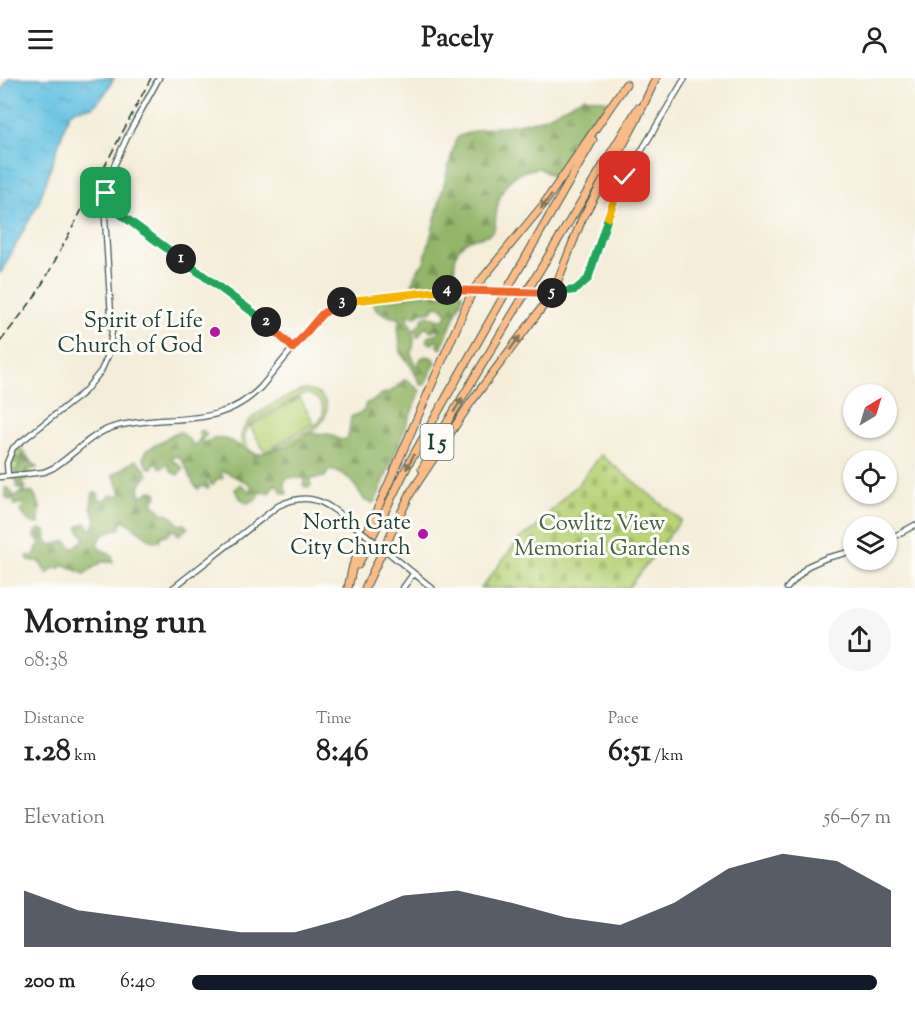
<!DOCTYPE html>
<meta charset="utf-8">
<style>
:root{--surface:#fff;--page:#f6f6f6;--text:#222;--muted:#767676;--accent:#111827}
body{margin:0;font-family:"Sorts Mill Goudy",serif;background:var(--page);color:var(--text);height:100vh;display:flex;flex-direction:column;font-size:22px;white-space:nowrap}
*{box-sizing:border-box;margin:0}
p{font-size:20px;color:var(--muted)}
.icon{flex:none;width:33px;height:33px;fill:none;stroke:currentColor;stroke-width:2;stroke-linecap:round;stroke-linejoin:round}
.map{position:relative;height:510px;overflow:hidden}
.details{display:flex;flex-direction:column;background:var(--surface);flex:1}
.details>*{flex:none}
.needle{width:39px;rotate:38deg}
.controls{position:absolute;left:843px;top:306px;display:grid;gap:12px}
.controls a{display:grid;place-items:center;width:54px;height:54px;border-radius:50%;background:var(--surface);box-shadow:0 2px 4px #0004;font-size:30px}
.pin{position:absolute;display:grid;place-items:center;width:51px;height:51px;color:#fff;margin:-26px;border-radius:12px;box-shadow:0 3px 9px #0006}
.km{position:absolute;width:30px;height:30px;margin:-15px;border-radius:50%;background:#222;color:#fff;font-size:16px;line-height:30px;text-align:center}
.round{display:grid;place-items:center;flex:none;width:63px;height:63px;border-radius:32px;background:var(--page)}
.headline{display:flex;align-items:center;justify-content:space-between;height:102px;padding:0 24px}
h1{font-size:33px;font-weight:800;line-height:45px}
.stats{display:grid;grid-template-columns:repeat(3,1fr);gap:9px;height:102px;padding:6px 24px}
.stats div{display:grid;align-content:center}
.stats b{font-size:30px;font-weight:800}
.stats small{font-size:16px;font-weight:400}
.stats p{font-size:16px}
.chart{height:168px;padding:12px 24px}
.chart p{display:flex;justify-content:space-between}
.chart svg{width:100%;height:108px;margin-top:6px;fill:var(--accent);opacity:.7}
ul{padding:0 24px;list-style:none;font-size:20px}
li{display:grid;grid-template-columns:96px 72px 1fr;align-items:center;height:45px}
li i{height:15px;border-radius:8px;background:var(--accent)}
header{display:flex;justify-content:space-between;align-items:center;height:78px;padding:0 24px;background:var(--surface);font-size:27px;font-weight:800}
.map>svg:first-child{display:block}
.green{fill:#b8d378;stroke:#6c8856;stroke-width:1.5;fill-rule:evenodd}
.forest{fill:url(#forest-firs);stroke:#58794e;stroke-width:1.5}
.cemetery{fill:url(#cemetery-stones);stroke:#6c8856;stroke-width:1.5}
.water{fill:url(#water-ripples);stroke:#427f8b;stroke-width:1.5}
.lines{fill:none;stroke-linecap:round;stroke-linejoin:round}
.tertiary-casing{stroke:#3f574d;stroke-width:7}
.motorway-casing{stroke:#3f574d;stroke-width:9}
.tertiary{stroke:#fff;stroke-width:4.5}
.motorway{stroke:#f9bc89;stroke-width:7}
.rail{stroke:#1f3d34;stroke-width:1.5;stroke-dasharray:9 4.5;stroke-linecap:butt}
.tertiary-bridge-casing{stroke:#3f574d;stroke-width:7;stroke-linecap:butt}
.motorway-bridge-casing{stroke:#3f574d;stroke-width:9;stroke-linecap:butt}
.tertiary-bridge{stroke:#fff;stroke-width:4.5}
.motorway-bridge{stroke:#f9bc89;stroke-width:7}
.oneway{fill:#81765a}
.split-1-casing{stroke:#fff;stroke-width:12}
.split-2-casing{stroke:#fff;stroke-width:12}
.split-3-casing{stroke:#fff;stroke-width:12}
.split-4-casing{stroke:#fff;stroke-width:12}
.split-5-casing{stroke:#fff;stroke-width:12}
.split-6-casing{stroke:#fff;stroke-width:12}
.split-7-casing{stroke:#fff;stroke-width:12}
.split-1{stroke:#22a559;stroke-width:8}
.split-2{stroke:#22a559;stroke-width:8}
.split-3{stroke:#f0652b;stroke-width:8}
.split-4{stroke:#f5b400;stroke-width:8}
.split-5{stroke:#f0652b;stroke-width:8}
.split-6{stroke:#22a559;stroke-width:8}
.split-7{stroke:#f5b400;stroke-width:8}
.poi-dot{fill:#b5179e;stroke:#fdfcf7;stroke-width:2}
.labels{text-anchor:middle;stroke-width:6;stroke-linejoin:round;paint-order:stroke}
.shield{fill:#fdfcf7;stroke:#62766e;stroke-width:1.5}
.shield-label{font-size:21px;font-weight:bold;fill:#1f3d34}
.poi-label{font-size:22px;fill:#1f3d34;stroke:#fdfcf7;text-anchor:end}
.park-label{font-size:22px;fill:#456245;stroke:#fdfcf7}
</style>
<header><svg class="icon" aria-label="menu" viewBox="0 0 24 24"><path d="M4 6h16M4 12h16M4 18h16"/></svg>Pacely<svg class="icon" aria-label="person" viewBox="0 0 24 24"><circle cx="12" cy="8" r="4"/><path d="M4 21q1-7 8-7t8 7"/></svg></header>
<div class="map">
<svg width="915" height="510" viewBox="0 0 915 510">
<defs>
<pattern id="forest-firs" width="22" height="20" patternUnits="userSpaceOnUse" patternTransform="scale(1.5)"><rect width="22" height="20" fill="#92b568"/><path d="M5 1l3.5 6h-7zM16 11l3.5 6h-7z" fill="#779456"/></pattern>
<pattern id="cemetery-stones" width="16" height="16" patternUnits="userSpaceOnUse" patternTransform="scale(1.5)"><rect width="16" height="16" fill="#b8d378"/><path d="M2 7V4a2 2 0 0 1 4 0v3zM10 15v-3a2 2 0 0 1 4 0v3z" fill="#9eb668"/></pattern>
<pattern id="water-ripples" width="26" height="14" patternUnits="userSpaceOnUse" patternTransform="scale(1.5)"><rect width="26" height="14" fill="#64c1e2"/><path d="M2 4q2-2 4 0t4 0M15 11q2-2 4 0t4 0" fill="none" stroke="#529eb8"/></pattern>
</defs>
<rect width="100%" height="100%" fill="#fdfcf7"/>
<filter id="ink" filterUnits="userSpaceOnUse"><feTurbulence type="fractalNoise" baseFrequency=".0167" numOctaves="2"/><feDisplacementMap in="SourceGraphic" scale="12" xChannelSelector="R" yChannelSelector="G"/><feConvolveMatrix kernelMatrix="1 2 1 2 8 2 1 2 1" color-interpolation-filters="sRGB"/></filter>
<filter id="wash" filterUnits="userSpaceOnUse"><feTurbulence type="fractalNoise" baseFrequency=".008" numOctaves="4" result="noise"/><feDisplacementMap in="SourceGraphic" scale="24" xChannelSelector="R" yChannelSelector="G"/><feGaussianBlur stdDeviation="1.35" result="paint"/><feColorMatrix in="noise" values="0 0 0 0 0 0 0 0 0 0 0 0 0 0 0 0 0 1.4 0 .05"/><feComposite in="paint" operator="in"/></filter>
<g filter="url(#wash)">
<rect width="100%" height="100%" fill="#f4edd9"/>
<path class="green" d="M305 312C313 313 321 315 325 323 337 349 287 368 269 378L262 380 244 372C228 342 278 325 299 313ZM307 316C315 318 322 322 323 331 324 335 322 340 319 344 315 349 269 375 263 376 244 378 238 354 253 344 268 334 286 326 302 317Z
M300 320 314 345 265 374 250 348Z
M19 369 37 390 16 393 12 392 11 382Z"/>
<path class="forest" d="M585 19 608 23V25L558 98 553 99 539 90C510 93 500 109 496 136 495 142 496 150 492 154 486 161 469 157 459 170 452 180 457 194 451 205L416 209 412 206 415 196 424 184 455 64 458 59C484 47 511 49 538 42 554 37 569 25 585 19Z
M452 214H461L463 218 441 271 438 268 437 261 432 266 426 263 429 258 438 255 440 250 431 253 425 248 418 259 414 252 421 245 423 239 428 237 439 242 445 241 447 236 442 229 435 228 432 233 421 235 414 239 407 236C411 249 418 262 411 275L415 286 418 288 421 280 426 278 433 280 436 284 424 307H421L411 288 401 276 398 249 400 239C391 242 377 233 372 225L388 219 393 222C409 216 430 213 447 217Z
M404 302H408L420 313 376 422 373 425 365 423C356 410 348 391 328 393L325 399 309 401 311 407 308 410 303 407 305 400H288L284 404 287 416 282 415 279 409 275 406 269 415 260 414 257 421 247 425 241 421 235 412 240 406 252 414 250 406 224 393H221L223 400 217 401 213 407 210 406 208 398 206 405 209 409 208 411 202 408 198 411C188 402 188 386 178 378L172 380V382L182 389V393L177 397 171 393 167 386 162 390 155 385 152 390H149L143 380 147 372 175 355 181 354 195 368 201 359 199 354 202 352 207 356 201 363 203 365C226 352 236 368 256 377L287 369 310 355 329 356 338 361 344 362 348 359 351 339 364 333 366 325 373 323 382 316 390 314Z
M21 376 36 388 33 391 25 393 34 398 27 403 22 402 21 405 26 409 23 412 17 409V402L12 399 20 387 11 383 16 379 21 382Z
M136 382 143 388 148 397 139 409 141 419 150 413 155 414 157 417 152 425 165 437 167 435 174 440 179 447 184 446 188 450 179 457 173 451 168 457 161 458 159 463 154 464 122 441 120 450C110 454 102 454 97 466L100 471 112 477 113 484H102L84 496 63 486 61 490H54L47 496 39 483H29L27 478H34L37 469 41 466 34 458 35 454 40 451 45 453 47 457 45 462 52 467 66 463 73 471 85 460 79 453 78 449 86 445 90 451H93L96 441 91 429 93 415H97L99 417 97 421C105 425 106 418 113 417 115 417 118 418 120 418V412L113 397Z
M7 410 12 414 13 419 23 413 33 415 40 428 39 446C31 447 24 439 20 432L24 429 23 425 15 427 12 420 10 422 6 420 5 411Z"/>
<path class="cemetery" d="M601 377 681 442 628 510H481L520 460 535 451 566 417 576 409Z"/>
<path class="water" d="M9 0H114L104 17 93 29 76 31 69 36 39 124 0 196V15Z"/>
</g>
<g filter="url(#ink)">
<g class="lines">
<defs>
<path id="tertiary" d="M104 124 276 252 293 270
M8 398 7 385 13 370 84 314 101 293 109 275 112 253 104 124 108 101 130 53 159 0
M0 399 44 394 53 390C73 378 91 355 114 349 167 334 218 354 261 309L316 242 327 232 342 224 444 212 566 215 575 212 584 206 592 193 618 112 685 0
M886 463 915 447
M395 480 432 510
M173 510 278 428C315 409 331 430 360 452
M403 510 413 496
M787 510 808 488 826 480 854 473"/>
<path id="motorway" d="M511 205 593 62
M532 205 638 30
M422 391 445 348 520 224
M410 416 471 324 553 215 582 141 635 45 656 0
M358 487 409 385 501 223
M348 510 353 487 473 212 543 127 626 6
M365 510 412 412"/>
</defs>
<use href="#tertiary" class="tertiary-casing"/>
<use href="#motorway" class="motorway-casing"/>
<use href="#tertiary" class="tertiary"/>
<use href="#motorway" class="motorway"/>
<path class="rail" d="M0 264 34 220 48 196 151 0"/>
<defs>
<path id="tertiary-bridge" d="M360 452 395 480"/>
<path id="motorway-bridge" d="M501 223 511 205
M520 224 532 205"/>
</defs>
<use href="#tertiary-bridge" class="tertiary-bridge-casing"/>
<use href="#motorway-bridge" class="motorway-bridge-casing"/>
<use href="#tertiary-bridge" class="tertiary-bridge"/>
<use href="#motorway-bridge" class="motorway-bridge"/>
</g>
<defs><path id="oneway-solid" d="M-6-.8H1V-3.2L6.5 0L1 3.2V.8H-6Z" transform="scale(1.5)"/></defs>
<g class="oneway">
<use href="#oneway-solid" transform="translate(546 124) rotate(128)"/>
<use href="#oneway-solid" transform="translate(515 265) rotate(-53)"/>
<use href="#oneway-solid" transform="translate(458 327) rotate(-59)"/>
<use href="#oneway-solid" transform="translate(410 384) rotate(118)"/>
</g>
</g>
<g class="lines" filter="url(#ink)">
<defs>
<path id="split-1" d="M106 115 104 124 181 181"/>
<path id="split-2" d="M181 181 266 244"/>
<path id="split-3" d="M266 244 293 270 322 236 342 224"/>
<path id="split-4" d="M342 224 447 212"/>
<path id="split-5" d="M447 212 552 215"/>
<path id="split-6" d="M552 215 575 212 588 201 608 139"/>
<path id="split-7" d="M608 139 618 112 625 99"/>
</defs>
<use href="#split-1" class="split-1-casing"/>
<use href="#split-2" class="split-2-casing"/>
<use href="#split-3" class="split-3-casing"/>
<use href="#split-4" class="split-4-casing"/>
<use href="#split-5" class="split-5-casing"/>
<use href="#split-6" class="split-6-casing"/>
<use href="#split-7" class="split-7-casing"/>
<use href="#split-1" class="split-1"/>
<use href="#split-2" class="split-2"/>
<use href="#split-3" class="split-3"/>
<use href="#split-4" class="split-4"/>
<use href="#split-5" class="split-5"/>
<use href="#split-6" class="split-6"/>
<use href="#split-7" class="split-7"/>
</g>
<g class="poi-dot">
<circle cx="215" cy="254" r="6"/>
<circle cx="423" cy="456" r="6"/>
</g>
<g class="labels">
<rect class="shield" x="420.5" y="346" width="33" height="36" rx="4.5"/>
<g class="shield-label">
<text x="437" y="371">I 5</text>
</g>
<g class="poi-label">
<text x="203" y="249">Spirit of Life<tspan x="203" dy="25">Church of God</tspan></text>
<text x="411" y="451">North Gate<tspan x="411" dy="25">City Church</tspan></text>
</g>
<g class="park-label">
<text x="602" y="452">Cowlitz View<tspan x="602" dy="25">Memorial Gardens</tspan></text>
</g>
</g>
</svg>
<div class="controls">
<a><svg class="needle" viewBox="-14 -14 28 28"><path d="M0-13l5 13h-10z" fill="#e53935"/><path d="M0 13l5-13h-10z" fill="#767676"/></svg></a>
<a><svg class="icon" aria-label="locate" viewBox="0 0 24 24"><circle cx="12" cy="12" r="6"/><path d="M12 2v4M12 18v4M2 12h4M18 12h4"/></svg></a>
<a><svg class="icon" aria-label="layers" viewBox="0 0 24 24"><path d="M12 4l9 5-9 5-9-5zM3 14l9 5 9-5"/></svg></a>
</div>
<div class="pin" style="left:106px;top:115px;background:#1e9e55"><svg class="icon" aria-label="arrive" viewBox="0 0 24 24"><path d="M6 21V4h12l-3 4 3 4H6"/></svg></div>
<div class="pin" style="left:625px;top:99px;background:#d93025"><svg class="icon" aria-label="check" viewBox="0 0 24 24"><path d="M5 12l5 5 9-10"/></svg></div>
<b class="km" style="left:181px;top:181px">1</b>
<b class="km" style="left:266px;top:244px">2</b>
<b class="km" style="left:342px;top:224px">3</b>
<b class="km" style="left:447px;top:212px">4</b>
<b class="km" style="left:552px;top:215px">5</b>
</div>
<section class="details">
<div class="headline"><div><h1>Morning run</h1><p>08:38</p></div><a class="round"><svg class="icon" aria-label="share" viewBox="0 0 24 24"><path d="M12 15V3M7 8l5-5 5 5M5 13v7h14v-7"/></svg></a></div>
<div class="stats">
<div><p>Distance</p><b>1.28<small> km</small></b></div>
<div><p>Time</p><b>8:46</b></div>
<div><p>Pace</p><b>6:51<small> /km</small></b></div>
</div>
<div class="chart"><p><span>Elevation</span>56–67 m</p>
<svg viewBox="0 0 160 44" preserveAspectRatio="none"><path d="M0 44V21L10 29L20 32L30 35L40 38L50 38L60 32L70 23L80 21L90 26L100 32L110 35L120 26L130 12L140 6L150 9L160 21V44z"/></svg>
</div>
<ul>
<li><b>200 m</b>6:40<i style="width:98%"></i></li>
</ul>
</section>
